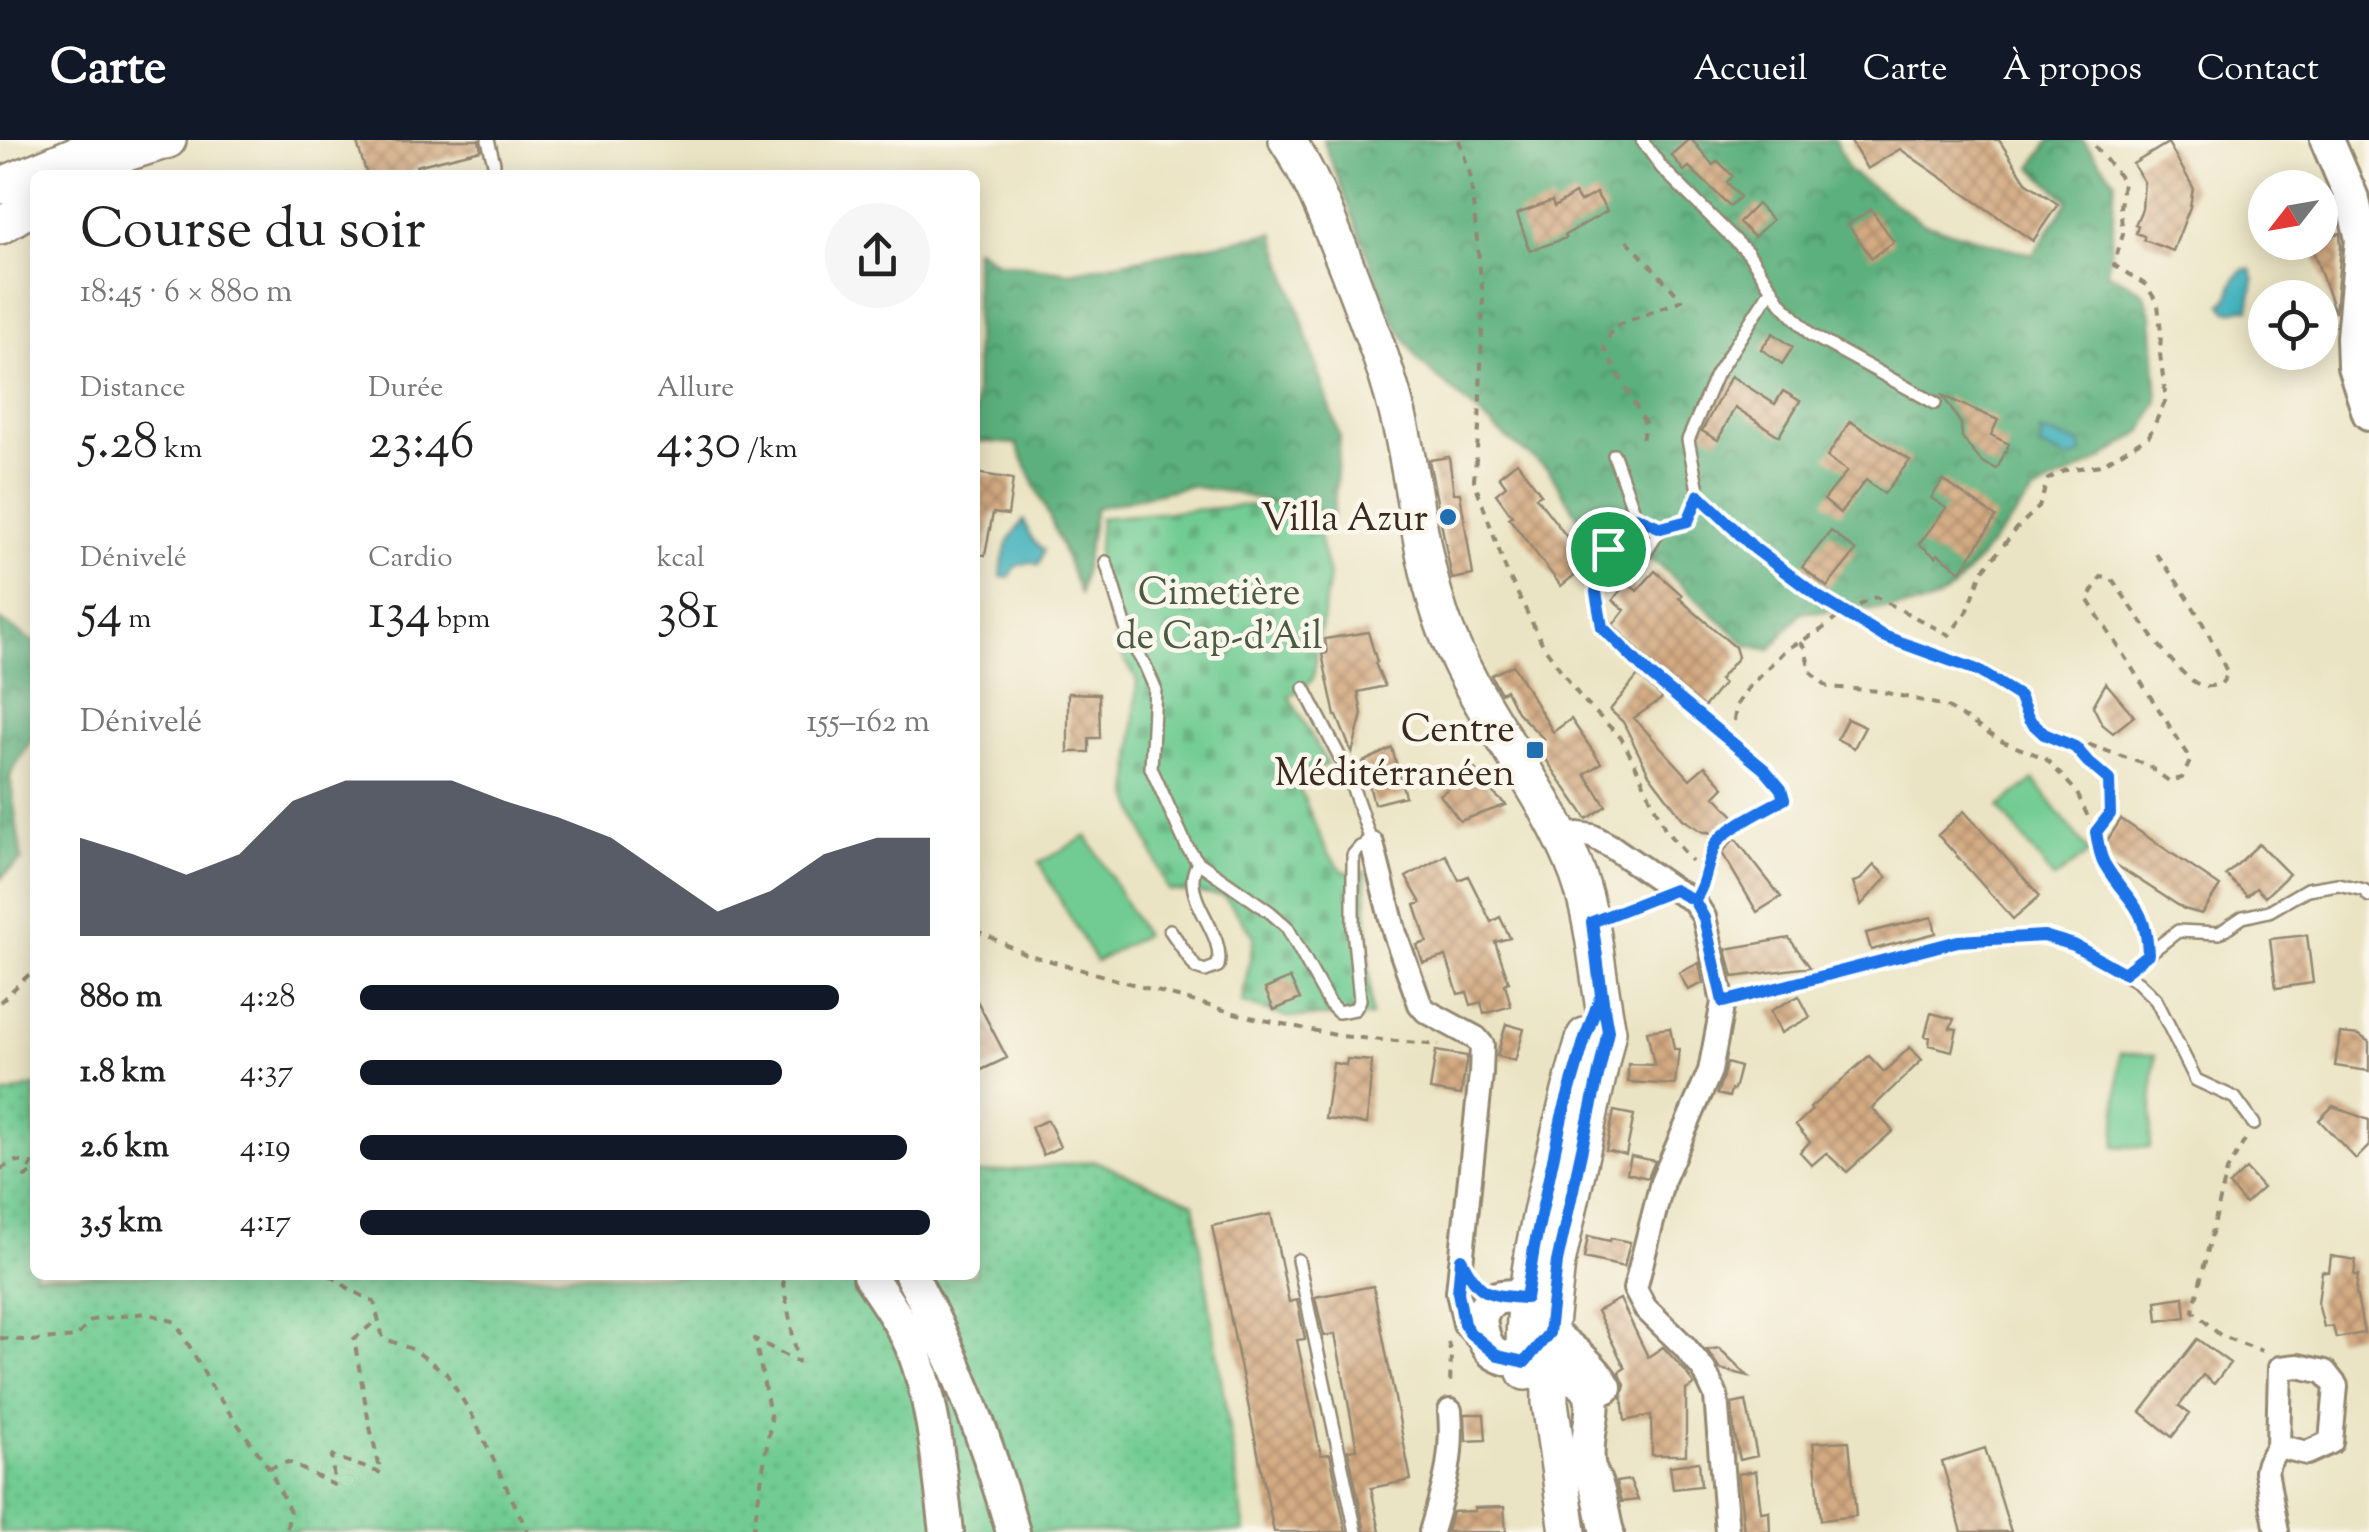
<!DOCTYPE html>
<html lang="fr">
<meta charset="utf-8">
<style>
:root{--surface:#fff;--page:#f6f6f6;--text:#222;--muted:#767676;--accent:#111827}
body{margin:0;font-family:"Sorts Mill Goudy",serif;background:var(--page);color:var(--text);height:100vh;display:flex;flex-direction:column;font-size:38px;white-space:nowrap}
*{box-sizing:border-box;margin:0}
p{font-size:32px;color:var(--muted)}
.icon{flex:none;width:55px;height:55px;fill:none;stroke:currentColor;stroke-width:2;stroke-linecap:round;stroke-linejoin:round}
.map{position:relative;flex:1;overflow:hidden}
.side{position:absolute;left:30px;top:30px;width:950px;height:1110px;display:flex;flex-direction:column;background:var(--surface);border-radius:15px;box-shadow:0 5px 25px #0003}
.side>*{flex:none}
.needle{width:65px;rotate:239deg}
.fabs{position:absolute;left:2248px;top:30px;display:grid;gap:20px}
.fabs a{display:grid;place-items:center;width:90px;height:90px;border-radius:50%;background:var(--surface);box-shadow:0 5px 25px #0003;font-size:50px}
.pin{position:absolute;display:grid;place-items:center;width:85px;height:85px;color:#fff;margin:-42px;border:5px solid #fff;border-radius:50%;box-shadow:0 2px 10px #0007}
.round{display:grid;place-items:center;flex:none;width:105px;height:105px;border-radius:52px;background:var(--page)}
.overview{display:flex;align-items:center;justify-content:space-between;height:170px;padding:0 50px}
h1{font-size:55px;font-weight:600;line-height:75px}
.stats{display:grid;grid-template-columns:repeat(3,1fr);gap:15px;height:170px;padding:10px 50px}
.stats div{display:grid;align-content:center}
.stats b{font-size:50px;font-weight:600}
.stats small{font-size:28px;font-weight:400}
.stats p{font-size:28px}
.chart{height:280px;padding:20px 50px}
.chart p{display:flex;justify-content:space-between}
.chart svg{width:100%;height:180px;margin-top:10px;fill:var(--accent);opacity:.7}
ul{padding:0 50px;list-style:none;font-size:32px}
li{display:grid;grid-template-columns:160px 120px 1fr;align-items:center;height:75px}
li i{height:25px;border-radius:12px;background:var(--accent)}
header{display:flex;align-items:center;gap:60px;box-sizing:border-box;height:140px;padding:0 50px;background:var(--accent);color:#fff}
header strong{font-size:48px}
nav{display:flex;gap:55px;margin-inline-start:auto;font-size:35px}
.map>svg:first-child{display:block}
.green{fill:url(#green-dots);stroke:#567b58;stroke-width:2.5}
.forest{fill:url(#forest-crowns);stroke:#4c6d4e;stroke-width:2.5}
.cemetery{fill:url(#cemetery-stones);stroke:#567b58;stroke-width:2.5}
.pitch{fill:#71cc93;stroke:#567b58;stroke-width:2.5}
.water{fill:#41b1bc;stroke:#3e6e6d;stroke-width:2.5}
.building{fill:url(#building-cross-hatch)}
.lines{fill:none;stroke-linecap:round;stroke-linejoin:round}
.lane-casing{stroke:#938771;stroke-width:16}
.street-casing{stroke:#938771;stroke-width:28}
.secondary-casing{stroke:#938771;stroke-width:38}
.primary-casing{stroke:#938771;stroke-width:40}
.path{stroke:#938771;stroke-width:4;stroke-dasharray:8 8;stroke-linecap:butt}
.lane{stroke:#fff;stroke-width:11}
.street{stroke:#fff;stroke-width:22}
.secondary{stroke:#fff;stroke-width:32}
.primary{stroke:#fff;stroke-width:35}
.route-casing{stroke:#fff;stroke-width:20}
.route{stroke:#1a73e8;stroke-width:12}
.poi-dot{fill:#1f6fb2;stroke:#fbf7ec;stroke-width:4}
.labels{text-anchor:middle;stroke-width:9;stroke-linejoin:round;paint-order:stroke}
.poi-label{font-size:38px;fill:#3b2a1e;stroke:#fbf7ec;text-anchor:end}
.park-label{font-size:38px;fill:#4b5b41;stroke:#fbf7ec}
</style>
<header>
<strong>Carte</strong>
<nav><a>Accueil</a><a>Carte</a><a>À propos</a><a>Contact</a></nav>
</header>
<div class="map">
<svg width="2369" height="1392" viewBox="0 0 2369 1392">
<defs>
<pattern id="green-dots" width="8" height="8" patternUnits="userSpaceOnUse" patternTransform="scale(2.5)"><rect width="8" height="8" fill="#71cc93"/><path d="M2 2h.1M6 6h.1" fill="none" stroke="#63af7e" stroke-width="1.8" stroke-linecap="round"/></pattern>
<pattern id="forest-crowns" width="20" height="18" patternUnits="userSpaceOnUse" patternTransform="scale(2.5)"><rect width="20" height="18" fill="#5cb07d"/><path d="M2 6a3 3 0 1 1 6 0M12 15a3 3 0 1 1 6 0" fill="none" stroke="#4d8f66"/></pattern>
<pattern id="cemetery-stones" width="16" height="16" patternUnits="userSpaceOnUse" patternTransform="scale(2.5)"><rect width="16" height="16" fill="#71cc93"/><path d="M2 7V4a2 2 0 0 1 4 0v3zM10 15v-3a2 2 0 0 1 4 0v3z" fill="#63af7e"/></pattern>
<pattern id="building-cross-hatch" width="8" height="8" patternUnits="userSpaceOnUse" patternTransform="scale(2.5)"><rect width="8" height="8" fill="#d4ab83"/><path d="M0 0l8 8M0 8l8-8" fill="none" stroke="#ad8b6b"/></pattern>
</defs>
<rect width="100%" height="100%" fill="#fbf7ec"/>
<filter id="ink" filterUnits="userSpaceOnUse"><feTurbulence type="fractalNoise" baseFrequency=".01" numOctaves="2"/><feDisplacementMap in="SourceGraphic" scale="20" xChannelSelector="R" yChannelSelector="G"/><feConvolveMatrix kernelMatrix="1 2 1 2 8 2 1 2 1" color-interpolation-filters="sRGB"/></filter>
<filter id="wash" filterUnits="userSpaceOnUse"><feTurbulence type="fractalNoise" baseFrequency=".0048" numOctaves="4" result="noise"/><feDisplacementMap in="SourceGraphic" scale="40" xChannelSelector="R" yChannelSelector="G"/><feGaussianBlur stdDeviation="2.25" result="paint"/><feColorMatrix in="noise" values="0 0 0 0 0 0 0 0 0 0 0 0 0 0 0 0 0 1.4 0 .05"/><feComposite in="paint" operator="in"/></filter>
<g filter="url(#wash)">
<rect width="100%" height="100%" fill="#ebe4c4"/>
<path class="green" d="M35 946V1135H975V1034L1095 1021 1194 1063 1245 1392H0V956Z"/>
<path class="forest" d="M1323 0H1835L1849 31 1923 83 2033 115 2068 61 2032 27 2050 0H2083L2115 41C2112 72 2114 101 2107 132L2144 152 2152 176 2158 261 2143 291 2102 319 2034 353 1954 448 1927 464 1899 468 1801 472 1770 510 1747 505 1659 425 1583 385 1548 329 1505 297 1418 220 1391 176Z
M1274 93 1340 298 1333 377 1229 352 1189 346 1095 368 1080 454 1052 383 1016 304 975 301V108L997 122 1070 132Z
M0 480 35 503V593L10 636 22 720 0 739Z"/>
<path class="cemetery" d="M1310 360 1329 436 1313 539 1304 548 1289 556 1327 624 1296 641 1327 712 1344 732 1365 731 1371 877H1286L1242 863 1254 796 1224 756 1168 750 1130 656 1137 540 1120 512 1097 423 1100 378Z"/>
<path class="pitch" d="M2034 640 2089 713 2054 739 1999 667Z
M1087 696 1144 795 1096 822 1039 723Z
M2120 913 2155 915 2150 1008 2115 1006Z"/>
<path class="water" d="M2245 129H2251L2254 141 2249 170 2244 168 2231 171 2226 170 2222 164C2237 153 2225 143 2245 129Z
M2040 292 2079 303 2082 309 2081 315 2069 319 2039 307 2044 299 2039 295Z
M1024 380C1028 393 1032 402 1044 410L1039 425 1030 422 1016 426 1009 438 1001 437C1002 412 1008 399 1024 380Z"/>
<g id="blocks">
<path class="building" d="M356 0H479L481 10 416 26 417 30 411 31 412 35H367Z
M1688 0H1692L1713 25 1718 21 1733 36 1727 42 1740 57 1730 66 1689 27 1684 31 1671 15Z
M1850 0H1999L2026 42 2058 64 2033 101 1900 9 1867 29Z
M2168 3 2193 47 2190 67 2173 111 2144 100V96L2136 93 2138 86 2135 85 2142 69 2144 42 2133 24Z
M1596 53 1607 71 1565 95 1566 98 1530 111 1517 74 1552 61 1554 67 1575 54 1580 62Z
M1757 64 1772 80 1754 97 1739 82Z
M1871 69 1894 102 1872 118 1848 85Z
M2340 93 2341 106 2335 173 2310 102H2320V98Z
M1773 193 1793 207 1782 224 1761 209Z
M1731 236 1775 264 1783 251 1800 261 1779 296 1735 267 1718 300 1702 291Z
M1943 256 1998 280 1991 295 2009 304 1997 329 1982 322 1970 308 1962 297 1961 284Z
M1850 281 1910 320 1884 354 1866 340 1840 373 1824 360 1847 331 1827 317Z
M1449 317 1454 353H1460L1473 435 1452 439 1429 320Z
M1517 322 1541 354 1536 357 1588 424 1561 446 1509 378 1512 376 1496 354 1506 346 1499 336Z
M975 333 1013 339 1008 375 993 373 985 415 975 414Z
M1943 340 1996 377 1961 431 1938 414 1936 417 1919 404 1946 368 1931 358Z
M1831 391 1856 411 1827 447 1802 427Z
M1655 431 1682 455 1679 458 1692 470 1735 507 1738 517 1719 540 1723 544 1704 567 1655 527 1613 485 1625 470 1613 460 1627 442 1637 451Z
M1368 492 1377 522 1375 523 1385 546 1358 552 1362 574 1352 613 1337 576H1335L1322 514 1327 513 1325 499Z
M1513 525 1553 592 1571 579 1601 623 1585 634 1606 666 1587 679 1536 605 1544 599 1517 572 1506 550 1501 553 1495 543 1491 535Z
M1638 536 1663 558 1634 578 1690 639 1705 626 1724 647 1715 656 1734 676 1711 695 1709 692H1703L1683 679 1649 634 1623 582 1610 570Z
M2106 543 2134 576 2113 593 2102 584 2093 566Z
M1068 553 1099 554 1100 598H1089V612H1068Z
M1847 579 1865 587 1854 608 1837 599Z
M1392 608 1405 656 1374 664 1363 622Z
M1474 628 1494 654 1506 665 1460 681 1440 655Z
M1964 671 2040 756 2013 779 1938 695Z
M2121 679 2220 746 2202 774 2184 769 2107 719 2101 710Z
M1735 698 1781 757 1757 772 1722 713Z
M2259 704 2289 734 2265 757 2256 748 2247 756 2226 735Z
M1446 715 1459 740 1468 736 1491 782 1500 777 1510 798 1495 802 1509 842 1505 844 1511 866 1484 874 1481 862 1471 865 1467 852 1458 854 1446 816 1423 823 1417 805 1427 802 1415 765 1421 763 1406 737Z
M1874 725 1887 737 1861 765 1853 742 1860 740Z
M1932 777 1936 793 1871 810 1866 793Z
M2307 795 2313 843 2276 848 2270 799Z
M1789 798 1810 827 1733 837 1726 809Z
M1699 823 1703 843 1688 850 1679 833Z
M1290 838 1300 859 1274 870 1265 849Z
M1799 856 1810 877 1781 893 1770 871Z
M975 857 1007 918 975 933Z
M1931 873 1954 879 1950 888 1957 889 1952 911 1929 905 1930 897 1925 896Z
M1506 884 1524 889 1515 921 1497 916Z
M1670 888 1674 909H1679L1675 945 1628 942V924L1654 925 1647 891Z
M2340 893 2359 895 2369 902V931L2335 926Z
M1910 907 1922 920 1872 968 1893 991 1847 1032 1826 1013 1812 1025 1800 1012 1810 1002 1796 985 1812 970 1810 968 1869 916 1884 932Z
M1436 911 1467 916 1461 955 1430 950Z
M1347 919 1372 921 1367 984 1325 979 1333 923 1346 925Z
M1727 923 1740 927 1734 950H1731L1729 957 1717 954Z
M2333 966 2369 980V1006L2356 1019 2319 980Z
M1614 971 1634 975 1626 1015 1606 1010Z
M1048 980 1060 1007 1043 1015 1031 987Z
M1631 1016 1655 1021 1648 1038 1627 1033Z
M2246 1029 2263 1048 2245 1064 2229 1045Z
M1271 1074 1289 1162 1297 1160 1305 1199 1297 1200 1321 1315 1330 1314 1346 1392H1274L1212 1086Z
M1588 1096 1610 1101 1611 1098 1630 1102 1624 1127 1584 1118Z
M2331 1116 2356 1120 2354 1135H2358L2356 1151 2364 1193 2336 1198 2333 1186 2324 1187 2318 1163 2322 1131 2329 1132Z
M1373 1146 1411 1340 1371 1348 1380 1392H1365L1348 1310 1357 1309 1335 1194 1324 1196 1315 1157Z
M2184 1157 2186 1177 2158 1181 2156 1161Z
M1620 1159 1648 1217 1663 1207 1686 1232 1694 1245 1686 1250V1315H1652L1651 1275 1625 1281 1622 1257 1625 1245 1619 1232 1625 1228 1597 1171Z
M2197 1199 2230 1223 2214 1244 2203 1235 2179 1266 2190 1274 2172 1297 2141 1272Z
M1719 1208 1748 1236 1720 1229 1707 1210Z
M1746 1261 1757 1316 1740 1320 1734 1291 1732 1264Z
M1465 1274H1484L1486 1300 1466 1301Z
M1849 1301 1856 1376 1821 1380 1813 1303Z
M1985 1308 2011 1392H1962L1942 1322Z
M1699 1322 1701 1346 1673 1349 1670 1326Z
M1756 1331 1761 1372 1769 1371 1770 1392H1744L1738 1334Z
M1630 1340 1638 1360 1621 1362 1616 1342Z
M1504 1367 1506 1392H1447L1452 1372 1475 1371 1474 1368Z"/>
</g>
</g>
<g filter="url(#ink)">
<use href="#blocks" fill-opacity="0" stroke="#938771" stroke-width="2.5"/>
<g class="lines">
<defs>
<path id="lane" d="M488 0 494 23
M1642 0 1662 28 1748 113 1781 163 1811 195 1935 263
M1614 315 1636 377
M1644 415 1661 388
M1106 422 1130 501 1145 525 1155 548 1151 628 1187 707 1198 722C1196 727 1193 732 1193 738 1191 768 1225 795 1218 826L1205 831 1196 828 1170 790
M1198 722 1270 772 1287 787 1329 863 1338 872 1355 869 1360 860 1353 789V715L1360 707 1372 704 1347 631 1304 548
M1693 760C1707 744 1706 720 1717 702 1726 688 1768 668 1784 659L1781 649 1765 630 1649 534 1602 487 1596 452 1608 409 1636 377 1661 388 1688 381 1699 355 1688 300 1716 235 1772 148
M2124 833 2178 791 2219 793 2243 777 2269 771 2307 749 2338 744 2364 750 2369 756
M1723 862 1959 801 2044 796 2074 805 2138 842 2156 860 2196 940 2235 958 2254 984
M1298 1120 1356 1392"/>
<path id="street" d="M1561 698 1578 694 1592 696 1612 707 1674 750 1693 760 1704 777 1723 862 1710 931 1662 1042 1635 1149 1645 1168 1684 1206 1704 1230 1716 1256 1727 1392
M1372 704 1395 794 1420 864 1426 871 1476 898 1482 905 1481 934 1458 1152 1465 1184 1482 1203
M1431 1392C1444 1347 1454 1319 1450 1271
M2277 1392 2266 1331 2268 1323 2278 1306 2280 1228 2298 1226 2325 1232 2336 1246 2331 1302 2307 1313 2278 1306"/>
<path id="secondary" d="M2327 0 2353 61 2362 99 2353 197 2354 226 2369 273
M869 1135C884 1159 902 1182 913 1209 935 1266 939 1331 947 1392
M911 1135C955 1217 988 1303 1013 1392
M1549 1193C1570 1209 1591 1224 1605 1247
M1525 1223C1493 1216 1485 1214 1480 1179 1488 1153 1503 1156 1526 1157
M1549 1229C1618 1248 1583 1274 1588 1323 1589 1331 1593 1337 1596 1345 1601 1360 1603 1377 1607 1392"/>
<path id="primary" d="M1287 0C1314 40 1330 86 1348 130 1368 182 1389 234 1401 288 1415 349 1420 414 1440 474 1471 568 1544 642 1578 735 1596 786 1597 838 1608 891L1557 1123 1549 1193 1550 1262 1568 1392
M88 25 168 0
M0 46 111 0
M0 86 35 65
M1525 1232C1520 1162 1536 1093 1552 1024 1563 981 1572 939 1585 896"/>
</defs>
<use href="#lane" class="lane-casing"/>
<use href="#street" class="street-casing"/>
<use href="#secondary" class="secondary-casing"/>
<use href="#primary" class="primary-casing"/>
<path class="path" d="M1459 0 1470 34 1483 158 1479 288 1474 340 1506 430 1544 507 1581 558 1621 598 1633 620 1666 691 1692 721
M1627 100 1682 160 1613 187 1604 208 1645 283 1641 307
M1711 367 1754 408 1820 458 1843 473 1883 496 1977 530 2019 556 2029 580 2044 594 2075 607 2088 622 2109 640 2110 674 2095 692
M1800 502 1805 508 1810 531 1828 547 1879 551 1945 566 2003 602 2045 618 2076 651 2095 692 2102 721 2138 767 2147 795
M1734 581 1736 566 1748 548 1785 510 1821 490 1843 473 1876 457 1949 495 1968 470 1982 432 2019 386 2039 367 2048 339 2066 330 2101 325 2149 296 2166 260 2160 214 2161 193 2158 164 2146 145 2114 125 2123 94 2120 68 2123 41 2090 0
M2088 622 2090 605 2147 625 2169 641 2182 638 2191 619 2087 459 2101 437 2112 439C2129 463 2174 533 2198 544 2206 548 2212 546 2221 544L2228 534C2206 486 2185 449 2151 408
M1620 771 1648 760
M975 790 1026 814 1245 876 1340 896 1439 905
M0 862 35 829
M2245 1000 2227 1031 2193 1171 2220 1195 2262 1211
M0 1029 16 1021 32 1024 25 1037 35 1031
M330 1135 351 1150 374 1162 383 1198 414 1210 446 1233 472 1275 528 1392
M0 1198 32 1201 76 1197 92 1180 146 1173 176 1182 214 1251 269 1328 290 1372 286 1392
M1448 1202 1451 1213 1450 1247
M269 1328 288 1322 334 1345 332 1316 381 1333 369 1283 354 1199 378 1179
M753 1392 771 1280 755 1199 798 1222 783 1144 786 1135"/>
<use href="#lane" class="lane"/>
<use href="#street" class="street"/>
<use href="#secondary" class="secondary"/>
<use href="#primary" class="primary"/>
</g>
</g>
<g class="lines" filter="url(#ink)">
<defs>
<path id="route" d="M1608 409 1596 452 1602 487 1649 534 1765 630 1781 649 1784 659C1768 668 1726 688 1717 702 1706 720 1707 744 1694 760L1674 750 1592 782 1601 855 1585 898 1562 977 1534 1108 1526 1158C1487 1155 1480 1156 1461 1119L1458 1152 1464 1184 1470 1193 1498 1216 1525 1222 1549 1193 1557 1122 1608 891C1601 855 1598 818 1592 782L1674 750 1694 760 1704 778 1723 862 1958 801 2044 796 2074 805 2124 833 2148 814C2146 762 2126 762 2104 723 2099 714 2098 702 2096 692L2110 674 2109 640 2088 622 2075 607 2044 594 2029 580 2019 556 1977 530 1883 496 1843 472 1820 458 1754 408 1699 355 1688 381 1661 388 1636 377 1608 409"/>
</defs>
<use href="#route" class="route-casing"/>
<use href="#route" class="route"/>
</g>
<g class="poi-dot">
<circle cx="1448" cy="377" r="10"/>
<rect x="1525" y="600" width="20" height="20" rx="5"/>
</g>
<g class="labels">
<g class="poi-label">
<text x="1428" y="390">Villa Azur</text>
<text x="1515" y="601">Centre<tspan x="1515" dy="44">Méditérranéen</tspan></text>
</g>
<g class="park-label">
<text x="1219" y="464">Cimetière<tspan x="1219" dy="44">de Cap-d'Ail</tspan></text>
</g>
</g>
</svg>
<div class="fabs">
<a><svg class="needle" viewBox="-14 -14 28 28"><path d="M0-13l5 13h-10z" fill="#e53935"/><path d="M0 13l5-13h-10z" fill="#767676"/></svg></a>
<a><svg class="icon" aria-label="locate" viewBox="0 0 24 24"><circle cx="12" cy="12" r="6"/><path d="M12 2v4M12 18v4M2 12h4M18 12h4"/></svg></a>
</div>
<div class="pin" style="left:1608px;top:409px;background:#1e9e55"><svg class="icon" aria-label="arrive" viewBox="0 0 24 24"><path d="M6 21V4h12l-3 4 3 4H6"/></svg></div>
<section class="side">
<div class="overview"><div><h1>Course du soir</h1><p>18:45 · 6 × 880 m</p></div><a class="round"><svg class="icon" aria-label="share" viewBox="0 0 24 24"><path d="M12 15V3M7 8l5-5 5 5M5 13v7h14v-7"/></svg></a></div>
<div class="stats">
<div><p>Distance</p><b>5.28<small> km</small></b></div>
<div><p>Durée</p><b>23:46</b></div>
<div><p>Allure</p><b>4:30<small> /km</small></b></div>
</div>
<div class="stats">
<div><p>Dénivelé</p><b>54<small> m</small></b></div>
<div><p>Cardio</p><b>134<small> bpm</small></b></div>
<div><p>kcal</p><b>381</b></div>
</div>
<div class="chart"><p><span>Dénivelé</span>155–162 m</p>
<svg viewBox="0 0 160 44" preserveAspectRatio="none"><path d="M0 44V20L10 24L20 29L30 24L40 11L50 6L60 6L70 6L80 11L90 15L100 20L110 29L120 38L130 33L140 24L150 20L160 20V44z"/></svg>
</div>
<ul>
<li><b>880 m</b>4:28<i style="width:84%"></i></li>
<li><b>1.8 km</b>4:37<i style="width:74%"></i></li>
<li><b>2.6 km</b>4:19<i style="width:96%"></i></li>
<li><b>3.5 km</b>4:17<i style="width:100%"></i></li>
</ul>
</section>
</div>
